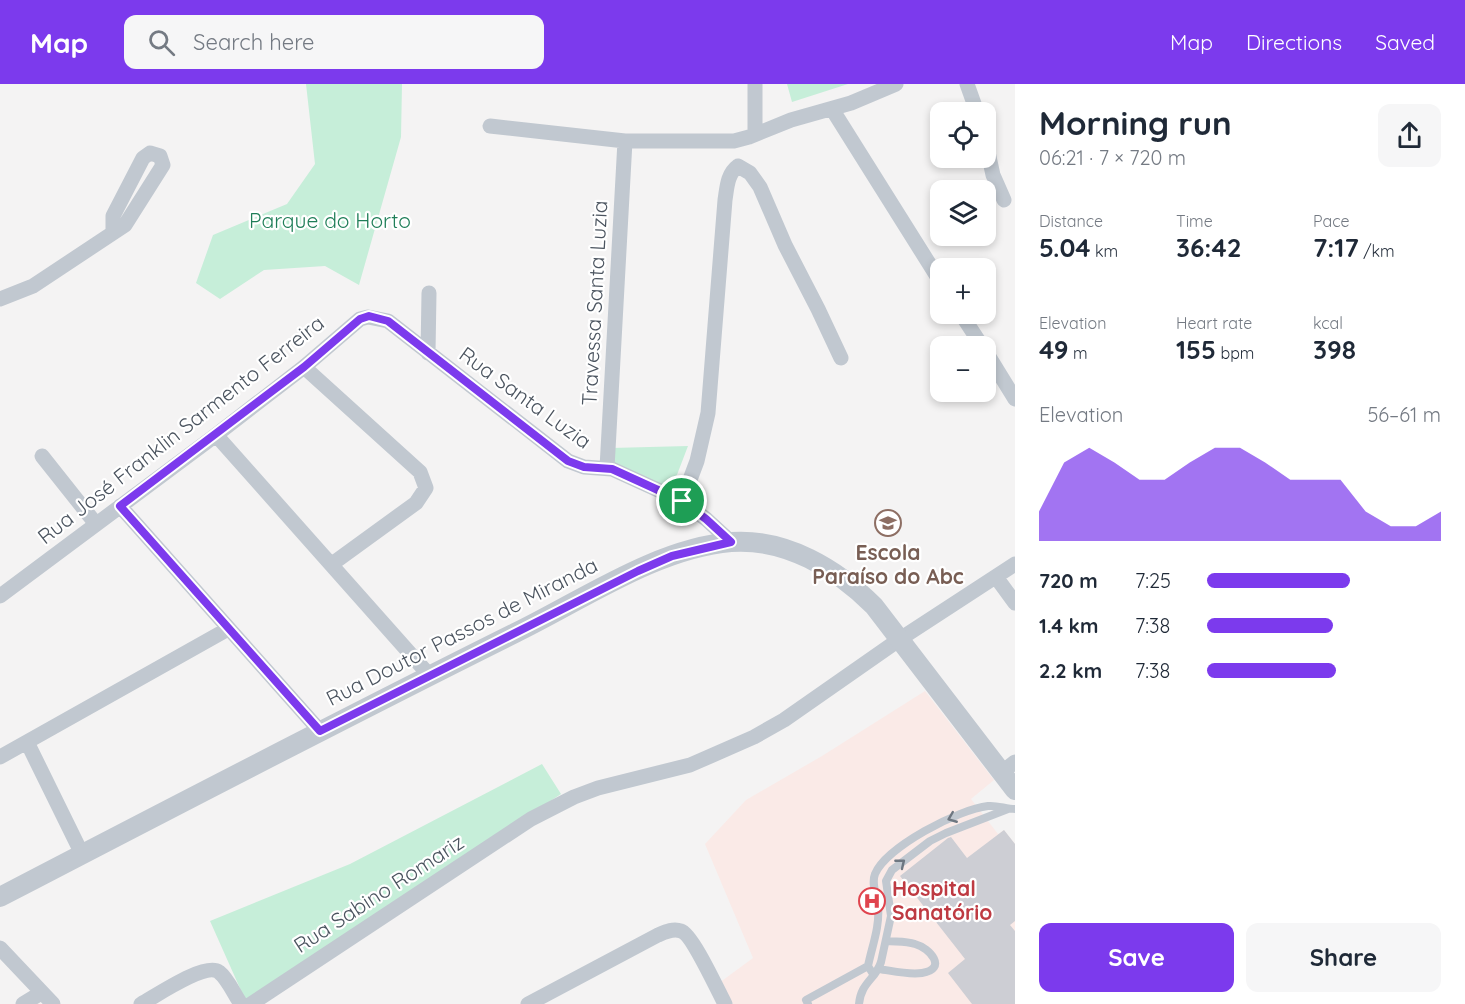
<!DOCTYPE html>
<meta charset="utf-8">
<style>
:root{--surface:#fff;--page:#f6f6f7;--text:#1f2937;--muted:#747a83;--accent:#7c3aed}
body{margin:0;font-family:Quicksand,sans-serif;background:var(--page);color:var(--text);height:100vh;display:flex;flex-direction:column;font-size:22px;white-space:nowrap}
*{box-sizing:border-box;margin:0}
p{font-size:20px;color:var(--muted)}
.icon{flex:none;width:33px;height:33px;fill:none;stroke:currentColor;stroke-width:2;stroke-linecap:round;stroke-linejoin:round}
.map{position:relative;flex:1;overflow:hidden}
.sheet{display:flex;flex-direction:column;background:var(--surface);width:450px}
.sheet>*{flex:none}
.fabs{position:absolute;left:930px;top:18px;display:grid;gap:12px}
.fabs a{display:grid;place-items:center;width:66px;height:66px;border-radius:12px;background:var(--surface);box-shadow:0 3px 9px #0003;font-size:30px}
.pin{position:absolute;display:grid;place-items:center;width:51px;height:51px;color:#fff;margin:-26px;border:3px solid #fff;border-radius:50%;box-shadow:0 2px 6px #0007}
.round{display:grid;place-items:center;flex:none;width:63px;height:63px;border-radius:12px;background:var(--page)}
.head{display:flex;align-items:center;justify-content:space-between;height:102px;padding:0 24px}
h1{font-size:33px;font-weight:800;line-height:45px}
.figures{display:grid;grid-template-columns:repeat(3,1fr);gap:9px;height:102px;padding:6px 24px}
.figures div{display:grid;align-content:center}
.figures b{font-size:26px;font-weight:800}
.figures small{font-size:16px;font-weight:400}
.figures p{font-size:16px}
.chart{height:168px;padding:12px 24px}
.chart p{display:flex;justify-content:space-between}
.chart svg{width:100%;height:108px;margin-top:6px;fill:var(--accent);opacity:.7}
.button{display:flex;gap:12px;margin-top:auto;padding:12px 24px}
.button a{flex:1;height:69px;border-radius:12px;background:var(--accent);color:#fff;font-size:24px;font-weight:800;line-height:69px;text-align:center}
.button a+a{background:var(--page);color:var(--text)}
ul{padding:0 24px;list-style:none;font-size:20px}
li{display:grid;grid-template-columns:96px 72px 1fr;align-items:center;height:45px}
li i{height:15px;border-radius:8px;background:var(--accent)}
header{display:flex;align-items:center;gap:36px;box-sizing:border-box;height:84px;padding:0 30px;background:var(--accent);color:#fff}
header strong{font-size:28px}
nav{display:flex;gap:33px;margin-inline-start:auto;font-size:21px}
.search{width:420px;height:54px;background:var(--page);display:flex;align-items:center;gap:15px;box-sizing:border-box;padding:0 21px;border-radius:12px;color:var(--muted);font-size:22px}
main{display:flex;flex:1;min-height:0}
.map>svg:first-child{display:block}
.medical{fill:#faeae7}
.green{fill:#c6eed9}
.building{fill:#cdced4}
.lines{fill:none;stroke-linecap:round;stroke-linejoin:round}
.service{stroke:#c1c8d0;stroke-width:8}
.minor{stroke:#c1c8d0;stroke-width:15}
.tertiary{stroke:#c1c8d0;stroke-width:20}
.oneway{stroke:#6e7781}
.route-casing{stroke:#fff;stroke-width:12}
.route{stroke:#7c3aed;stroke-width:8}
.labels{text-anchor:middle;stroke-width:4.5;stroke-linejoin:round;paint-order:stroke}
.park-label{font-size:21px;fill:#1f7e58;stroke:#fff}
.street-label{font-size:21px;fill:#4b545f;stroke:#fff}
.education-label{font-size:21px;font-weight:bold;fill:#785e54;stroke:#fff}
.health-label{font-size:21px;font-weight:bold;fill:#be3a42;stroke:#fff;text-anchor:start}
</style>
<header>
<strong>Map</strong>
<div class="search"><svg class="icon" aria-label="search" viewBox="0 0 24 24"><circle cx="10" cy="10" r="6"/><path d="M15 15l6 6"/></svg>Search here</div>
<nav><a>Map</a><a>Directions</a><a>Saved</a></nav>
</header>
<main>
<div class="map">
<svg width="1015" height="920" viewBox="0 0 1015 920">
<rect width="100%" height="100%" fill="#f4f3f3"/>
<path class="medical" d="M925 607 994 696 971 715 998 750 1004 746 1015 760V920H732L719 899 753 874 705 760 746 716 822 672Z"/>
<path class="green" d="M306 0H402L401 53 359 201 325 182 264 186 220 215 196 199 213 151 287 120 315 80Z
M787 0H848L792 18Z
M688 362 670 409 608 378 611 364Z
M542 680 561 710 247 920 210 837 350 780Z"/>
<path class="building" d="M1004 746 1015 760V837L1010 841 1015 847V920H972L948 889 965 875 900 792 948 754 951 753 967 774Z"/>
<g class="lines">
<path class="service" d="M879 885C893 887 908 891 922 889 948 885 930 864 915 860 906 857 896 858 886 857
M873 890 868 882C872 862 880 843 878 822 877 813 871 800 875 790 886 763 959 725 988 722 997 721 1006 725 1015 725
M808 920 806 916 868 882
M859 920C861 898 876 895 881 878L891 832 886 797 892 786 930 757 946 749 1008 725"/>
<path class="minor" d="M755 0V49
M967 0 977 28
M832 25 940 197
M490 42 625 57H734L749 53 791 36 851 19 896 0
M986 59 993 91 1004 116
M738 82 750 89 760 103 785 161 818 225 841 274
M0 215 33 202 125 141 163 81 160 72 150 69 143 74 113 132V148
M961 230 982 262
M986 268 1015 315
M428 269 429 209
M304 283 420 388 426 404 416 419 332 480
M216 351 430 592
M42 372 96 440
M607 384 625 57
M682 417 697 377 708 329 725 116C727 104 727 90 738 82
M120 422 320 647
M996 493 1015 519
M0 512 216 351 304 283 360 235 368 233 388 237 568 377 584 383 612 385 682 417 706 435 731 458
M27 658 82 770
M0 673 228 545
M1001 689 1015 678
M0 864 53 920
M23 920 41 909
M141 920C156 912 205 878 219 888 228 895 234 910 241 920
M251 920 531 735 574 713 598 704 690 681 754 653 784 636 900 555 1015 480
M528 920 658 851C665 848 673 844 681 847 692 850 718 907 725 920"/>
<path class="tertiary" d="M0 813C171 724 342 635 515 549 581 517 657 464 731 458 786 454 837 485 874 522L1015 706"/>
</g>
<defs><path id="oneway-chevron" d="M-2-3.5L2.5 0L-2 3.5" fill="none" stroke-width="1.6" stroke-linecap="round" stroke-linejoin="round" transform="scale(1.5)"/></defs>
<g class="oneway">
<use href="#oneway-chevron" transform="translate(952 734) rotate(158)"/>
<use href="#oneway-chevron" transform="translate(901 779) rotate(-39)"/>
</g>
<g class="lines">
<defs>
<path id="route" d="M369 232 388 237 568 377 584 383 612 385 682 417 706 435 731 458 672 472 638 487 320 647 120 422 304 283 360 235Z"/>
</defs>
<use href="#route" class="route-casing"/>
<use href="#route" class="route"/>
</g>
<defs>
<symbol id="school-ring" viewBox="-11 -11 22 22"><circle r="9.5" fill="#fff" stroke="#8d6e63" stroke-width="1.5"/><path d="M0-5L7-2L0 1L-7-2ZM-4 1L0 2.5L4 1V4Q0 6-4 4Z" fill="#8d6e63"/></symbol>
<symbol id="hospital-ring" viewBox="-11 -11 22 22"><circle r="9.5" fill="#fff" stroke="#e0444e" stroke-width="1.5"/><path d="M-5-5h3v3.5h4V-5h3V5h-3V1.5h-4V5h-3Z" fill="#e0444e"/></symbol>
</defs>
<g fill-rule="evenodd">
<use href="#school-ring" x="873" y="424" width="30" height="30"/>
<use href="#hospital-ring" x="857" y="802" width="30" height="30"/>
</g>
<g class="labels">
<g class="park-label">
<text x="330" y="144">Parque do Horto</text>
</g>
<g class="street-label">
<text transform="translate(595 219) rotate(-87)" y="7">Travessa Santa Luzia</text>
<text transform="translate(525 314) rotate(36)" y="7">Rua Santa Luzia</text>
<text transform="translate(181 346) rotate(-38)" y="7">Rua José Franklin Sarmento Ferreira</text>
<text transform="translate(462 548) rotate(-27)" y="7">Rua Doutor Passos de Miranda</text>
<text transform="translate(379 810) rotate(-33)" y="7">Rua Sabino Romariz</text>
</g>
<g class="education-label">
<text x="888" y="476">Escola<tspan x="888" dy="24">Paraíso do Abc</tspan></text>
</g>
<g class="health-label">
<text x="892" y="812">Hospital<tspan x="892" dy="24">Sanatório</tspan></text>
</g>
</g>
</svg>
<div class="fabs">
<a><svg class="icon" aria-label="locate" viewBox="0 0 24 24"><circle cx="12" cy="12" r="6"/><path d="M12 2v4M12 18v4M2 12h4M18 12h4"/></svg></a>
<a><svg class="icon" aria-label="layers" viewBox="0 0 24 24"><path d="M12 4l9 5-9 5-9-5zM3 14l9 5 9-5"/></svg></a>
<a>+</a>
<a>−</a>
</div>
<div class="pin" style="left:682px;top:417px;background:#1e9e55"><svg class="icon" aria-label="arrive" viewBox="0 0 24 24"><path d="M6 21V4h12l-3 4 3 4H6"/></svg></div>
</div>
<section class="sheet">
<div class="head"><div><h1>Morning run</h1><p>06:21 · 7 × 720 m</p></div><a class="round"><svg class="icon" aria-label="share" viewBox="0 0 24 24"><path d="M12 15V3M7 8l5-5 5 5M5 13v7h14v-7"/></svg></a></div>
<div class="figures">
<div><p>Distance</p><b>5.04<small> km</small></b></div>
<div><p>Time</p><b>36:42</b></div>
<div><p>Pace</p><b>7:17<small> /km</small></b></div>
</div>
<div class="figures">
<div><p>Elevation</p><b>49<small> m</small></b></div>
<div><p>Heart rate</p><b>155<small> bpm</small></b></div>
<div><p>kcal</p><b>398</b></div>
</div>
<div class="chart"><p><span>Elevation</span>56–61 m</p>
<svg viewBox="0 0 160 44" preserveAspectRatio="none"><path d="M0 44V32L10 12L20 6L30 12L40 19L50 19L60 12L70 6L80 6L90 12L100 19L110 19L120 19L130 32L140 38L150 38L160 32V44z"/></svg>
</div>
<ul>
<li><b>720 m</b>7:25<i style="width:61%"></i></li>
<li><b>1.4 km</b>7:38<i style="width:54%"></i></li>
<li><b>2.2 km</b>7:38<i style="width:55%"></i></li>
</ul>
<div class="button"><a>Save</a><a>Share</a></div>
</section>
</main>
